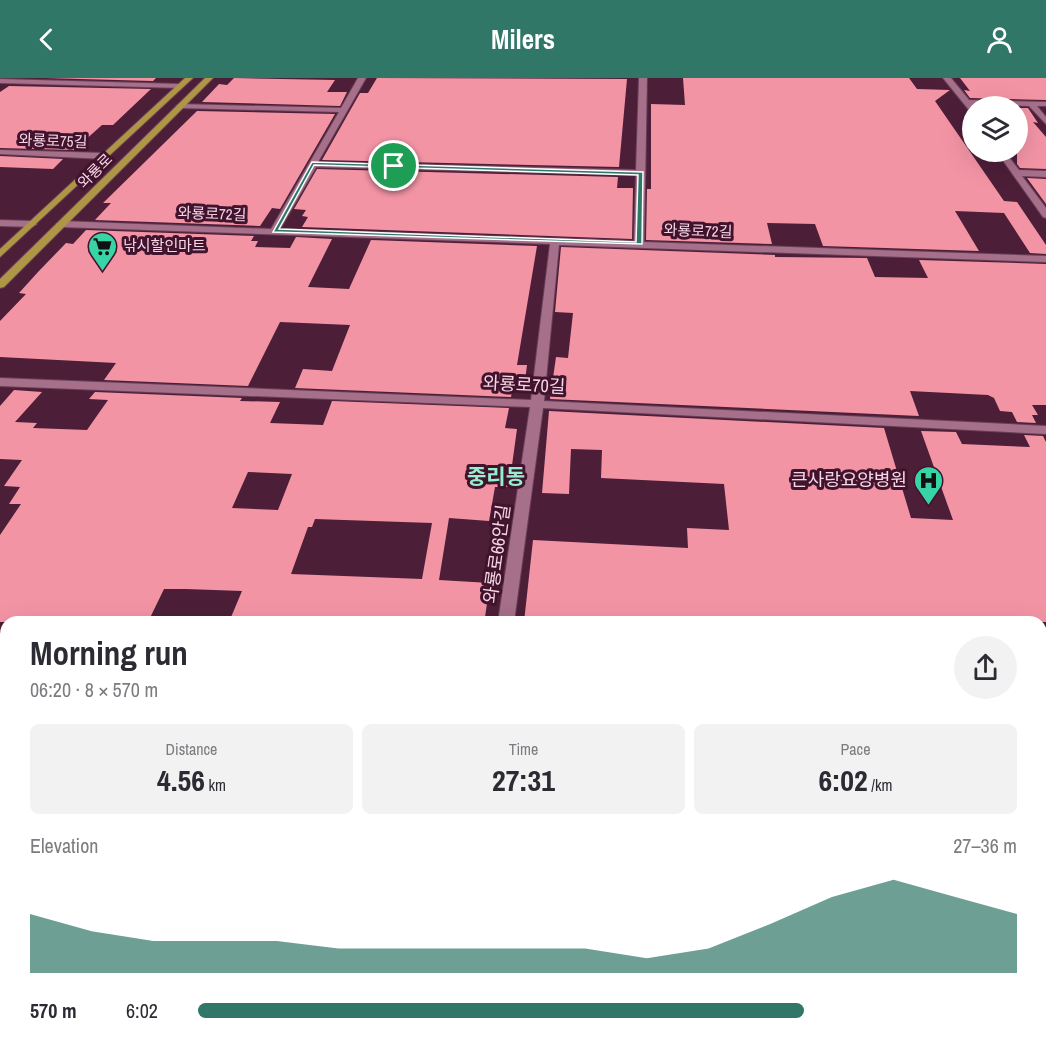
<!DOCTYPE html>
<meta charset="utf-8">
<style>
:root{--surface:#fff;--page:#f2f2f3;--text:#2b2b33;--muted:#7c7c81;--accent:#307767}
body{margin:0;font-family:"Archivo Narrow","Noto Sans KR",sans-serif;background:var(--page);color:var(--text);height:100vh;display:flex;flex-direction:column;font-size:22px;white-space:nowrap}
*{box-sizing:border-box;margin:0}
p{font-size:20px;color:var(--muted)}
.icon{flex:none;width:33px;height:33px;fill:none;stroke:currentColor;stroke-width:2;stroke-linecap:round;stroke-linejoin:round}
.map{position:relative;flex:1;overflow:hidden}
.drawer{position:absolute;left:0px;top:538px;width:1047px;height:430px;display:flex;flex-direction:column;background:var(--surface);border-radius:18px 18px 0 0;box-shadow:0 6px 24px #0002}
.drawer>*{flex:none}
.controls{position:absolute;left:962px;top:18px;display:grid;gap:12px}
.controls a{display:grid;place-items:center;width:66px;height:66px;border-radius:50%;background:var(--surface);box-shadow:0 6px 24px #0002;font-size:30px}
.pin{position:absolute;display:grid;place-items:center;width:51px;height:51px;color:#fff;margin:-26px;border:3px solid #fff;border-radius:50%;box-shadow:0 2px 6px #0007}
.round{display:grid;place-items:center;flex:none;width:63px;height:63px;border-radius:32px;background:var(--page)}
.summary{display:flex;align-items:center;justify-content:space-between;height:102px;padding:0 30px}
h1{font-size:33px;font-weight:700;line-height:45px}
.stats{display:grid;grid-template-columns:repeat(3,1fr);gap:9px;height:102px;padding:6px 30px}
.stats div{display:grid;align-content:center;border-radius:9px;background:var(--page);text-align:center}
.stats b{font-size:30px;font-weight:700}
.stats small{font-size:16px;font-weight:400}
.stats p{font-size:16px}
.chart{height:168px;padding:12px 30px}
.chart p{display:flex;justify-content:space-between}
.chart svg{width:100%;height:108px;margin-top:6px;fill:var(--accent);opacity:.7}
ul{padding:0 30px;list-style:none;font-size:20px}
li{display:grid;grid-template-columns:96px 72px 1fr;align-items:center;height:45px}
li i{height:15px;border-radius:8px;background:var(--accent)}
header{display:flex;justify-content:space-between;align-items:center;height:78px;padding:0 30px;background:var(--accent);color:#fff;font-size:27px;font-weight:700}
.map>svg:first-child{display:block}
.building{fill:#f394a5;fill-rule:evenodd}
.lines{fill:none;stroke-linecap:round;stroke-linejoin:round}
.minor-casing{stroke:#683f57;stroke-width:2}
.major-casing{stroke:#683f57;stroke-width:2}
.minor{fill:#a66f8a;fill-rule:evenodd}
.major{fill:#ae9645;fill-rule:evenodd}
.route{fill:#307767;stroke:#fff;stroke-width:1.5;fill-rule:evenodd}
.labels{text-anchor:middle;stroke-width:6;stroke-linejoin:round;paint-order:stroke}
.far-street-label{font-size:15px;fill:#f6d7e6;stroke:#41132d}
.far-poi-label{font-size:15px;fill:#f6d7e6;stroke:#41132d;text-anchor:start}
.street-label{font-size:18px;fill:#f6d7e6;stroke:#41132d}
.poi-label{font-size:18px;fill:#f6d7e6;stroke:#41132d;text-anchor:end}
.quarter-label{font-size:21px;font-weight:bold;fill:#94efce;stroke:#41132d}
</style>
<header><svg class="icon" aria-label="back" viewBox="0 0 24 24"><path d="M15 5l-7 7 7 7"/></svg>Milers<svg class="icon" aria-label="person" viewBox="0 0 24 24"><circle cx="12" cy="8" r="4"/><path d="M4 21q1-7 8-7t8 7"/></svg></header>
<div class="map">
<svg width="1046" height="968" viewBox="0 0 1046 968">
<rect width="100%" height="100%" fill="#4d1e38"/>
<path class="building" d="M45 0H156L153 3Z
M234 0 335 2 327 14H347L340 28 202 24 219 6 227 7Z
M377 0 627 1 619 89 322 82 360 15H368Z
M683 0H909L917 11 950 12 935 23 1004 123 1017 124 1046 167V176L1030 175 1004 135 955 133 979 173 823 168 815 146 767 145 772 166 646 162 647 111H651V26L685 27Z
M960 0H1046V22L970 20 964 12 970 13Z
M9 8 151 11 113 47H102L74 72 0 70V14Z
M1017 30H1028L1038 45 1033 44 1046 59V91L1020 90 1017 86Z
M197 33 335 36 280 131 272 130 260 148 95 142 111 125H103Z
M0 78 63 81 53 91 0 89Z
M317 91 618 99 617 110H633L632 161 302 149 308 139 302 138 306 132 294 131Z
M1027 100 1046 101V126Z
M86 152 254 158 251 163H258L255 169 290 170 296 159 332 161 308 209 349 211 371 162 537 168 517 287H527L525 303H514L511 319 295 310 303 291 332 293 350 247 280 244 248 308 104 302 116 285 0 279V243L26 216 19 215 38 194 66 165 73 166Z
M561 169 775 177V179L867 180 875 199 928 200 919 182 1046 186V327H1032L1038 337H1032L1036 345 1017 344 1012 334 1000 333 994 320 988 317 910 313 919 338 550 321 556 279 568 280 573 235 555 234Z
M14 312 42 314 15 344 37 345 33 350 87 352 108 322 89 321 95 314 242 320 240 323 280 324 270 345 323 347 332 323 509 330 505 350 517 351 509 409H495L489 443 449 440 439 502 490 505 485 539 469 538 468 544H229L242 513 186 511H164L148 544H0V457L21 426H9L20 409 4 408 22 382 0 381V328ZM248 394 292 396 278 432 232 430ZM315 441 432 445 422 501 291 496 308 449H312Z
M549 333 884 350 911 440 953 442 921 353 956 354 962 366 1030 369 1024 357 1043 358 1046 364V544H524L533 462 688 470 687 450 729 452 724 406 601 400 602 372 571 371 569 416 542 415Z"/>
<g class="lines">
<defs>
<path id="minor" d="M358 0H366L318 84 636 92 639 0H647L644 164 1046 178V184L559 167 544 323 1046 348V356L543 330 514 544H498L530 329 0 308V300L531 322 550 166 61 149 56 146 61 143 271 151 339 34 180 30 176 28 180 26 341 30ZM316 89 636 97 634 163 280 151Z
M943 0H951L969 22 1046 24V28H1037L1046 39V46L1029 28 973 26 975 28H972V32H969Z
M0 1 180 6 184 8 180 10 0 5Z
M0 72 105 75 109 78 105 81 0 76Z
M997 74H1005L1019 92 1046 93V99L1022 98 1046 130V140L1043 139Z
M0 142 32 143 37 146 32 149 0 148Z
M0 597H6V609H0Z
M1041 668H1046V682H1041Z
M132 963H154L152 968H130Z
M680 963H702V968H680Z"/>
<path id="major" d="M185 0H193L0 179V171Z
M205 0H213L4 209 0 210V201Z"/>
</defs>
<use href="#minor" class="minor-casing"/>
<use href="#major" class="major-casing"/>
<use href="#minor" class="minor"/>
<use href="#major" class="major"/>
</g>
<path class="route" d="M312 84 643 94 642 166 273 154ZM314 87 638 97 636 164 279 151Z"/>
<defs>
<symbol id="supermarket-pin" viewBox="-11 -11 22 30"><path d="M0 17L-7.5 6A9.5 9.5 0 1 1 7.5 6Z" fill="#37d4a6" stroke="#41132d"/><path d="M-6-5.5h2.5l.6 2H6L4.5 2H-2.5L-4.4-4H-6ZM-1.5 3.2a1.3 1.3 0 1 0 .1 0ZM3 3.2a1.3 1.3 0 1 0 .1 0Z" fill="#111"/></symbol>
<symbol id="hospital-pin" viewBox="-11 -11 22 30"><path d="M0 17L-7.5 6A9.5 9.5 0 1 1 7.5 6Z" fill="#37d4a6" stroke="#41132d"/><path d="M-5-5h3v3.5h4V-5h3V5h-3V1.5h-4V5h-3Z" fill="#111"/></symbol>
</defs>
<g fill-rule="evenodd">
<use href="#supermarket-pin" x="86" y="152" width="33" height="45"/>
<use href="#hospital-pin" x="912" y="386" width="33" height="45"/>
</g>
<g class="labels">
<g class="far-street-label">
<text transform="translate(53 63) rotate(2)" y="5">와룡로75길</text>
<text transform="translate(95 93) rotate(-45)" y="5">와룡로</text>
<text transform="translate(212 136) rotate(2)" y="5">와룡로72길</text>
<text transform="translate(698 153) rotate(2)" y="5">와룡로72길</text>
</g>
<g class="far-poi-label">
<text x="123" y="173">낚시할인마트</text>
</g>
<g class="street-label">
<text transform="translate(524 307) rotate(3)" y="6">와룡로70길</text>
<text transform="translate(497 476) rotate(-82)" y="6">와룡로66안길</text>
</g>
<g class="poi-label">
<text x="907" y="408">큰사랑요양병원</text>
</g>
<g class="quarter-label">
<text x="496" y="406">중리동</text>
</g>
</g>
</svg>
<div class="controls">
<a><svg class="icon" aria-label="layers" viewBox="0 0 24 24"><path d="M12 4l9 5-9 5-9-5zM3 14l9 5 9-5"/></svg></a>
</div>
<div class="pin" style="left:394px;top:88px;background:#1e9e55"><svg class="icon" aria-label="arrive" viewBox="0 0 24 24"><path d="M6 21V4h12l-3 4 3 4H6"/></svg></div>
<section class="drawer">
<div class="summary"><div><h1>Morning run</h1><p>06:20 · 8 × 570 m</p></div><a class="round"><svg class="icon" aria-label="share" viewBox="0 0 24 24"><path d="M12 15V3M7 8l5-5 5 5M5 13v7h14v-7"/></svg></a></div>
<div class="stats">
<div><p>Distance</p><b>4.56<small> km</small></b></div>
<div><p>Time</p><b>27:31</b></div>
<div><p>Pace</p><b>6:02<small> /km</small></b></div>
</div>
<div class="chart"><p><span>Elevation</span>27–36 m</p>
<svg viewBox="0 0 160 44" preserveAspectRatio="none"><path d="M0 44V20L10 27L20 31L30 31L40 31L50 34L60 34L70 34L80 34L90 34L100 38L110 34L120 24L130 13L140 6L150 13L160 20V44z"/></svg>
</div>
<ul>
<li><b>570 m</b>6:02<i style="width:74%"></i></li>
</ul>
</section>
</div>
